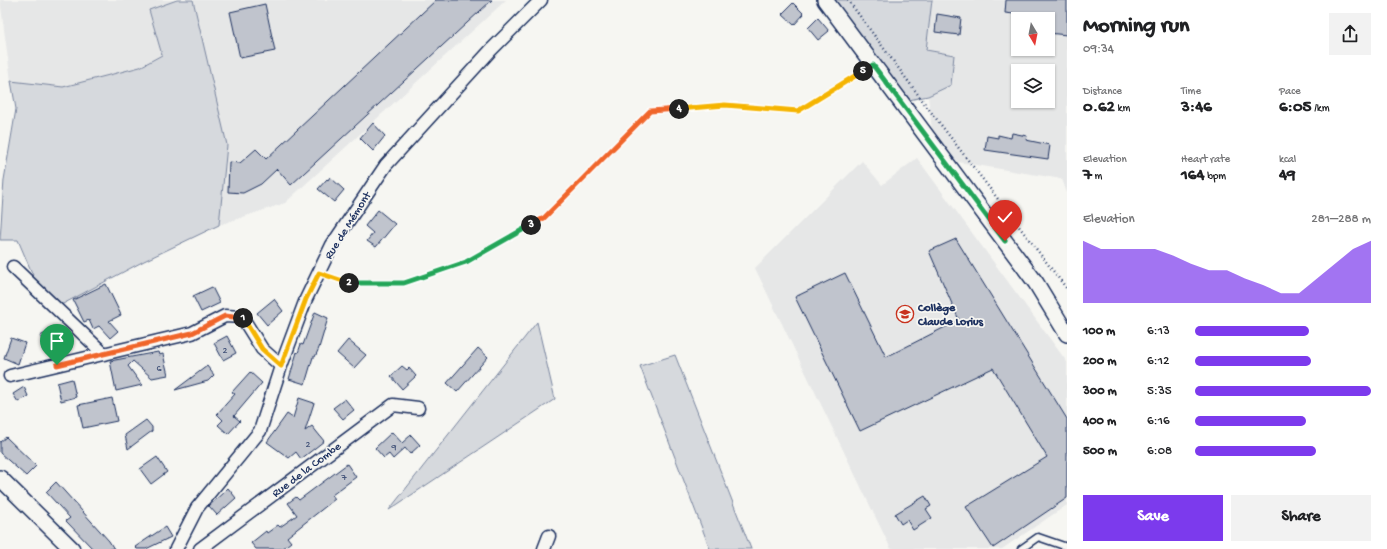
<!DOCTYPE html>
<meta charset="utf-8">
<style>
:root{--surface:#fff;--page:#f2f2f2;--text:#202124;--muted:#757577;--accent:#7c3aed}
body{margin:0;font-family:"Gochi Hand",sans-serif;background:var(--page);color:var(--text);height:100vh;display:flex;flex-direction:column;font-size:15px;white-space:nowrap}
*{box-sizing:border-box;margin:0}
p{font-size:13px;color:var(--muted)}
.icon{flex:none;width:22px;height:22px;fill:none;stroke:currentColor;stroke-width:2;stroke-linecap:round;stroke-linejoin:round}
.map{position:relative;flex:1;overflow:hidden}
.side{display:flex;flex-direction:column;background:var(--surface);width:320px}
.side>*{flex:none}
.needle{width:26px;rotate:170deg}
.tools{position:absolute;left:1011px;top:12px;display:grid;gap:8px}
.tools a{display:grid;place-items:center;width:44px;height:44px;border-radius:0px;background:var(--surface);box-shadow:0 1px 3px #0004;font-size:20px}
.pin{position:absolute;display:grid;place-items:center;width:34px;height:34px;color:#fff;margin:-41px -17px;border-radius:50% 50% 50% 0;rotate:-45deg;box-shadow:0 0 4px #0007}
.pin .icon{rotate:45deg}
.km{position:absolute;width:20px;height:20px;margin:-10px;border-radius:50%;background:#222;color:#fff;font-size:11px;line-height:20px;text-align:center}
.round{display:grid;place-items:center;flex:none;width:42px;height:42px;border-radius:0px;background:var(--page)}
.head{display:flex;align-items:center;justify-content:space-between;height:68px;padding:0 16px}
h1{font-size:22px;font-weight:800;line-height:30px}
.figures{display:grid;grid-template-columns:repeat(3,1fr);gap:6px;height:68px;padding:4px 16px}
.figures div{display:grid;align-content:center}
.figures b{font-size:17px;font-weight:800}
.figures small{font-size:11px;font-weight:400}
.figures p{font-size:11px}
.chart{height:112px;padding:8px 16px}
.chart p{display:flex;justify-content:space-between}
.chart svg{width:100%;height:72px;margin-top:4px;fill:var(--accent);opacity:.7}
.primary-button{display:flex;gap:8px;margin-top:auto;padding:8px 16px}
.primary-button a{flex:1;height:46px;border-radius:0px;background:var(--accent);color:#fff;font-size:16px;font-weight:800;line-height:46px;text-align:center}
.primary-button a+a{background:var(--page);color:var(--text)}
ul{padding:0 16px;list-style:none;font-size:13px}
li{display:grid;grid-template-columns:64px 48px 1fr;align-items:center;height:30px}
li i{height:10px;border-radius:5px;background:var(--accent)}
main{display:flex;flex:1;min-height:0}
.map>svg:first-child{display:block}
.built{fill:#e6e7e7;fill-rule:evenodd}
.green{fill:#d6d9dd;stroke:#78849e}
.building{fill:#c0c4cd;stroke:#1b2f5e}
.lines{fill:none;stroke-linecap:round;stroke-linejoin:round}
.service-casing{stroke:#1b2f5e;stroke-width:9}
.minor-casing{stroke:#1b2f5e;stroke-width:15}
.tertiary-casing{stroke:#1b2f5e;stroke-width:18}
.path{stroke:#1b2f5e;stroke-width:2.5;stroke-dasharray:1 3;stroke-linecap:butt}
.service{stroke:#f6f6f2;stroke-width:6}
.minor{stroke:#f6f6f2;stroke-width:12}
.tertiary{stroke:#f6f6f2;stroke-width:15}
.split-1-casing{stroke:#fff;stroke-width:8}
.split-2-casing{stroke:#fff;stroke-width:8}
.split-3-casing{stroke:#fff;stroke-width:8}
.split-4-casing{stroke:#fff;stroke-width:8}
.split-5-casing{stroke:#fff;stroke-width:8}
.split-6-casing{stroke:#fff;stroke-width:8}
.split-1{stroke:#f0652b;stroke-width:5}
.split-2{stroke:#f5b400;stroke-width:5}
.split-3{stroke:#22a559;stroke-width:5}
.split-4{stroke:#f0652b;stroke-width:5}
.split-5{stroke:#f5b400;stroke-width:5}
.split-6{stroke:#22a559;stroke-width:5}
.labels{text-anchor:middle;stroke-width:3.5;stroke-linejoin:round;paint-order:stroke}
.number-label{font-size:10px;fill:#44547a}
.street-label{font-size:12px;fill:#1b2f5e;stroke:#f6f6f2}
.poi-label{font-size:12px;font-weight:bold;fill:#1b2f5e;stroke:#f6f6f2;text-anchor:start}
</style>
<main>
<div class="map">
<svg width="1067" height="549" viewBox="0 0 1067 549">
<rect width="100%" height="100%" fill="#f6f6f2"/>
<filter id="ink" filterUnits="userSpaceOnUse"><feTurbulence type="fractalNoise" baseFrequency=".025" numOctaves="2"/><feDisplacementMap in="SourceGraphic" scale="8" xChannelSelector="R" yChannelSelector="G"/><feConvolveMatrix kernelMatrix="1 2 1 2 8 2 1 2 1" color-interpolation-filters="sRGB"/></filter>
<g filter="url(#ink)">
<path class="built" d="M0 0H177L149 10 162 55 140 67 63 87 11 81Z
M193 0H506L285 203 219 225 227 148Z
M932 0H1067V193L1062 179 958 162 933 139 928 96 951 85 954 55 926 50ZM1018 19H1048V49H1018ZM1018 71H1048V101H1018Z
M917 158 1067 362V505L1002 549H891L755 268 862 161 882 185Z"/>
<path class="green" d="M177 0H193L227 145 219 225 144 261 61 305 35 280 18 240H0L4 180 16 109 11 81 63 87 140 67 162 55 149 10Z
M834 0H932L926 50 954 55 951 85 928 96 904 101Z
M537 322 555 399 389 510Z
M675 355 751 549H710L640 366Z"/>
<path class="building" d="M436 0H492L291 185 277 169 261 184 243 193 228 192 229 162 240 163 256 149 266 159Z
M1006 0H1067V35L1048 33V19H1022L1023 15 1005 13Z
M793 3 804 14 794 25 782 14Z
M265 4 275 51 240 58 230 12Z
M937 14 961 18 959 35 935 32Z
M818 18 829 31 818 40 808 28Z
M373 123 385 136 373 151 360 138Z
M1012 133 1027 136 1026 140 1050 145 1048 159 985 150 987 136 998 138V135L1011 138Z
M330 177 344 190 334 202 318 189 327 179 328 180Z
M378 210 395 224 376 247 367 241 373 233 365 226Z
M956 239 1067 419V498L993 548 966 507 1047 457 993 368 860 431 795 297 845 273 886 357 959 320 929 251Z
M106 284 121 315 109 321 118 331 110 338 99 326 93 329 89 320 84 322 73 300Z
M212 287 220 303 201 312 193 296Z
M274 299 283 311 267 325 257 313Z
M315 312 328 318 319 348 315 357H313L305 384 289 379 297 352 298 353 301 344 303 345Z
M56 328 64 345 49 353 40 336Z
M227 336 236 353 223 360 214 343Z
M11 338 25 343 18 364 4 358Z
M348 340 366 355 354 368 337 353Z
M478 348 488 357 457 392 447 383Z
M158 352 159 355 163 354 168 375 152 378 133 361 128 366 142 385 116 391 110 361Z
M207 366 214 375 208 381 175 390Z
M402 366 407 370 409 368 416 376 402 389 391 376Z
M250 372 262 383 234 416 240 421 228 434 218 425 223 420 217 414 235 394 232 392Z
M72 379 76 397 61 401 57 383Z
M24 387 28 396 18 402 13 394Z
M112 398 117 421 83 428 78 405Z
M299 398 314 403 305 431 312 426 324 441 301 459 296 452 289 458 267 442 287 414 293 418Z
M345 399 354 410 343 419 333 408Z
M146 420 152 427V431L128 449 125 435Z
M392 432 402 443 411 435 420 445 410 454 405 448 393 459 389 454 384 458 375 448Z
M6 437 36 466 26 476 0 453V442Z
M157 457 167 472 151 484 140 469Z
M347 464 356 477 332 495 335 499 287 537 291 542 282 549H256L251 543 266 531 267 533 278 525 280 527 297 515 288 503 296 497 299 500Z
M56 482 109 541 114 549H93L66 521 70 518 46 492Z
M228 488 236 498 217 515 209 506Z
M925 496 931 506 926 509 932 518 913 530 907 520 901 524 895 514Z
M165 527 171 537 146 549H137L135 547Z"/>
<g class="lines">
<defs>
<path id="service" d="M1021 549 1038 537 1067 547"/>
<path id="minor" d="M13 267 104 354
M10 376 192 333 225 316 242 317 262 349 281 366
M176 549 197 508 260 431 281 366 306 299 332 245 386 165 491 50 541 0
M200 549 393 405 418 408
M544 549 549 536"/>
<path id="tertiary" d="M825 0 1036 283 1067 334
M0 478 72 549"/>
</defs>
<use href="#service" class="service-casing"/>
<use href="#minor" class="minor-casing"/>
<use href="#tertiary" class="tertiary-casing"/>
<path class="path" d="M848 0 928 108 1067 289
M330 277 347 283H404L466 262 544 218 650 111 725 105 798 111 863 71"/>
<use href="#service" class="service"/>
<use href="#minor" class="minor"/>
<use href="#tertiary" class="tertiary"/>
</g>
</g>
<g class="lines" filter="url(#ink)">
<defs>
<path id="split-1" d="M57 365 192 333 225 316 243 318"/>
<path id="split-2" d="M243 318 262 349 281 366 306 299 319 273 349 283"/>
<path id="split-3" d="M349 283H404L466 262 531 225"/>
<path id="split-4" d="M531 225 544 218 650 111 679 109"/>
<path id="split-5" d="M679 109 725 105 798 111 863 71"/>
<path id="split-6" d="M863 71 873 65 1005 241"/>
</defs>
<use href="#split-1" class="split-1-casing"/>
<use href="#split-2" class="split-2-casing"/>
<use href="#split-3" class="split-3-casing"/>
<use href="#split-4" class="split-4-casing"/>
<use href="#split-5" class="split-5-casing"/>
<use href="#split-6" class="split-6-casing"/>
<use href="#split-1" class="split-1"/>
<use href="#split-2" class="split-2"/>
<use href="#split-3" class="split-3"/>
<use href="#split-4" class="split-4"/>
<use href="#split-5" class="split-5"/>
<use href="#split-6" class="split-6"/>
</g>
<defs>
<symbol id="school-ring" viewBox="-11 -11 22 22"><circle r="9.5" fill="#f6f6f2" stroke="#c8321e" stroke-width="1.5"/><path d="M0-5L7-2L0 1L-7-2ZM-4 1L0 2.5L4 1V4Q0 6-4 4Z" fill="#c8321e"/></symbol>
</defs>
<g fill-rule="evenodd">
<use href="#school-ring" x="895" y="304" width="20" height="20"/>
</g>
<g class="labels">
<g class="number-label">
<text x="225" y="353">2</text>
<text x="159" y="371">6</text>
<text x="308" y="447">2</text>
<text x="394" y="450">9</text>
<text x="344" y="480">7</text>
</g>
<g class="street-label">
<text transform="translate(347 225) rotate(-58)" y="4">Rue de Mémont</text>
<text transform="translate(306 469) rotate(-37)" y="4">Rue de la Combe</text>
</g>
<g class="poi-label">
<text x="918" y="311">Collège<tspan x="918" dy="14">Claude Lorius</tspan></text>
</g>
</g>
</svg>
<div class="tools">
<a><svg class="needle" viewBox="-14 -14 28 28"><path d="M0-13l5 13h-10z" fill="#e53935"/><path d="M0 13l5-13h-10z" fill="#757577"/></svg></a>
<a><svg class="icon" aria-label="layers" viewBox="0 0 24 24"><path d="M12 4l9 5-9 5-9-5zM3 14l9 5 9-5"/></svg></a>
</div>
<div class="pin" style="left:57px;top:365px;background:#1e9e55"><svg class="icon" aria-label="arrive" viewBox="0 0 24 24"><path d="M6 21V4h12l-3 4 3 4H6"/></svg></div>
<div class="pin" style="left:1005px;top:241px;background:#d93025"><svg class="icon" aria-label="check" viewBox="0 0 24 24"><path d="M5 12l5 5 9-10"/></svg></div>
<b class="km" style="left:243px;top:318px">1</b>
<b class="km" style="left:349px;top:283px">2</b>
<b class="km" style="left:531px;top:225px">3</b>
<b class="km" style="left:679px;top:109px">4</b>
<b class="km" style="left:863px;top:71px">5</b>
</div>
<section class="side">
<div class="head"><div><h1>Morning run</h1><p>09:34</p></div><a class="round"><svg class="icon" aria-label="share" viewBox="0 0 24 24"><path d="M12 15V3M7 8l5-5 5 5M5 13v7h14v-7"/></svg></a></div>
<div class="figures">
<div><p>Distance</p><b>0.62<small> km</small></b></div>
<div><p>Time</p><b>3:46</b></div>
<div><p>Pace</p><b>6:05<small> /km</small></b></div>
</div>
<div class="figures">
<div><p>Elevation</p><b>7<small> m</small></b></div>
<div><p>Heart rate</p><b>164<small> bpm</small></b></div>
<div><p>kcal</p><b>49</b></div>
</div>
<div class="chart"><p><span>Elevation</span>281–288 m</p>
<svg viewBox="0 0 160 44" preserveAspectRatio="none"><path d="M0 44V6L10 11L20 11L30 11L40 11L50 15L60 20L70 24L80 24L90 29L100 33L110 38L120 38L130 29L140 20L150 11L160 6V44z"/></svg>
</div>
<ul>
<li><b>100 m</b>6:13<i style="width:65%"></i></li>
<li><b>200 m</b>6:12<i style="width:66%"></i></li>
<li><b>300 m</b>5:35<i style="width:100%"></i></li>
<li><b>400 m</b>6:16<i style="width:63%"></i></li>
<li><b>500 m</b>6:08<i style="width:69%"></i></li>
</ul>
<div class="primary-button"><a>Save</a><a>Share</a></div>
</section>
</main>
